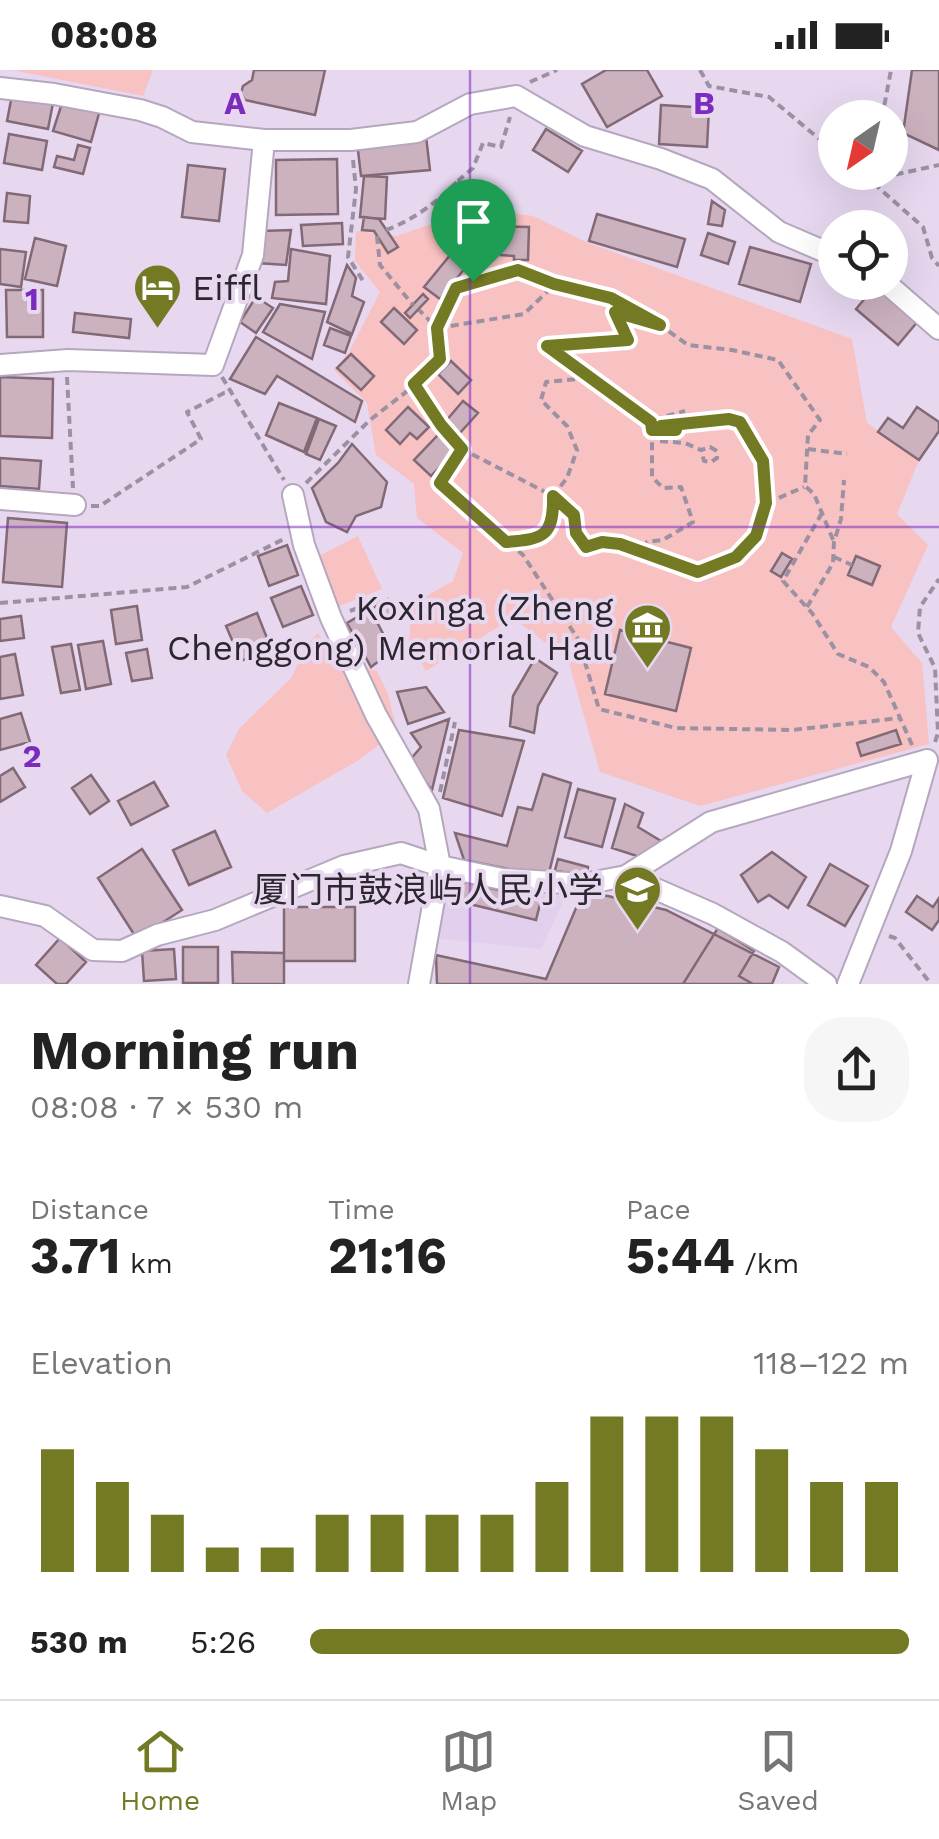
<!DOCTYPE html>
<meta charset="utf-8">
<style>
:root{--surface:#fff;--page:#f6f6f6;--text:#222;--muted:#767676;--line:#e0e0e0;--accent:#747a23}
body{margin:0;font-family:"Work Sans","Noto Sans SC",sans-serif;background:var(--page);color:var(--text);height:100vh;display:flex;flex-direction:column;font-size:38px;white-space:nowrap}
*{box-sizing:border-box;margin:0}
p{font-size:32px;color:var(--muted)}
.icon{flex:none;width:55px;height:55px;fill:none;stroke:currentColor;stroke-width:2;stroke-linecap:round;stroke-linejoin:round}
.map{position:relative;height:914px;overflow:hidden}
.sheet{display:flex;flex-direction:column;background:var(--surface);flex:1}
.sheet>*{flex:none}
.needle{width:65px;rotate:214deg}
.tools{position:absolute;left:818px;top:30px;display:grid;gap:20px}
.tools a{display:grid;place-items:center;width:90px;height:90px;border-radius:50%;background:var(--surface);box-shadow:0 10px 40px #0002;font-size:50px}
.pin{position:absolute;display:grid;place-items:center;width:85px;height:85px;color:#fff;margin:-102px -42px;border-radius:50% 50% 50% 0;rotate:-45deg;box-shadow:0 0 10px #0007}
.pin .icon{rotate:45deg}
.round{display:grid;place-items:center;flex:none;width:105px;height:105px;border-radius:40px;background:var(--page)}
.summary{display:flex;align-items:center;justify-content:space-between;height:170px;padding:0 30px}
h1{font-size:55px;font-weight:700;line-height:75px}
.stats{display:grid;grid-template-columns:repeat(3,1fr);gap:15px;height:170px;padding:10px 30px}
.stats div{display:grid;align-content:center}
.stats b{font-size:50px;font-weight:700}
.stats small{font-size:28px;font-weight:400}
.stats p{font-size:28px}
.chart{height:280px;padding:20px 30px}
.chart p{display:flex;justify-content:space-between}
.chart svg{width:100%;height:180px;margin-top:10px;stroke:var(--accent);stroke-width:6}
ul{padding:0 30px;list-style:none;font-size:32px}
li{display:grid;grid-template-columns:160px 120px 1fr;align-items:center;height:75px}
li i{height:25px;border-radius:12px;background:var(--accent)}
.status{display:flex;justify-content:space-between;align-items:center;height:70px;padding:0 50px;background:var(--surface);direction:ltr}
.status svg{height:28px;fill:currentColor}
.menu{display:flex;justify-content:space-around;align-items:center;height:140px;border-top:2px solid var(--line);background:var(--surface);font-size:28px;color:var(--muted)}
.menu a{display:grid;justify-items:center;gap:5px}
.menu .on{color:var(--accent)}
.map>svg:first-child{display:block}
.built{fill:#e2ceed}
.green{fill:#f8c1c2}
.building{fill:#ccb1bf;stroke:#826976;stroke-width:2.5}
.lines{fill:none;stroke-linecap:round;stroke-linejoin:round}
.minor-casing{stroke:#b5a7be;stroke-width:24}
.path{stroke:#9c91a3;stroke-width:4;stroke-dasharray:8 5;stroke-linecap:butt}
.minor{stroke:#fff;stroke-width:20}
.path-bridge{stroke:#9c91a3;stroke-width:4;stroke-dasharray:8 5;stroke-linecap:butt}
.route-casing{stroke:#fff;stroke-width:20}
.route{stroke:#747a23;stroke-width:12}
.grid{fill:none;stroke:#7b2cbf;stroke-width:2.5;stroke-opacity:0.55}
.labels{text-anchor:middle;stroke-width:8;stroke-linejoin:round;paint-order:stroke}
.poi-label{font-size:35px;fill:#2c262f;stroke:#e7d8f0;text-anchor:end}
.grid-label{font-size:32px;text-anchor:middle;font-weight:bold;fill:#7b2cbf;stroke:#e7d8f0;stroke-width:8;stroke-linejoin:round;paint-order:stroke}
</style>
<div class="status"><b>08:08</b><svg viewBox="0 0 49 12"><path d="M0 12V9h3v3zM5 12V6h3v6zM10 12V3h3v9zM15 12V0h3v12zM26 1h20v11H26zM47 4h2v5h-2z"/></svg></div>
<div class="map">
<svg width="939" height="914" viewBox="0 0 939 914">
<rect width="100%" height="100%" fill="#e7d8f0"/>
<path class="built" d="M445 812 511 817 567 824 541 879 440 869Z"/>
<path class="green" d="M12 0H153L143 26Z
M477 138 533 146 586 172 852 269 867 353 919 390 897 444 928 475 891 557 922 593 929 674 700 736 600 702 568 590 513 548 426 601 409 572 412 534 453 511 463 483 417 448 414 414 376 385 367 333 334 300 349 282 380 222 355 191 356 161 397 166Z
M358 466 382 519 337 537 315 488Z
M318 563 334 590 377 601 388 624 397 661 359 690 267 743 242 721 226 685 239 659 291 608 308 573Z"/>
<path class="building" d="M254 0H325L315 45 245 30 241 23 243 16 252 10Z
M606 0H647L662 26 607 57 582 14Z
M912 0H939V80L903 63Z
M12 25 53 33 48 59 7 51Z
M63 30 100 40 91 72 53 61Z
M661 35 709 38 707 77 659 74Z
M546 59 582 81 568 102 533 80Z
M9 64 47 71 42 100 4 93Z
M426 66 430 100 361 106 357 72Z
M78 75 90 78 83 104 54 97 57 86 74 90Z
M337 89 338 144 276 145V90Z
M188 95 225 99 219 151 182 147Z
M364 106 387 107 385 149 360 147Z
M7 123 30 126 28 153 4 151Z
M712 131 725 140 722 156 708 154Z
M597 144 685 169 677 197 589 171Z
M364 147 379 149 398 177 388 183 374 161 362 160Z
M342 153 343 174 303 176 301 155Z
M487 156 529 157 528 190H514V186L501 185 500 181H486Z
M291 160 286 195 257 193 261 161Z
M708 163 735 172 728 194 701 185Z
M35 168 66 176 57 216 25 209Z
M750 177 811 194 800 232 739 214Z
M0 179 26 182 21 217 0 214Z
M291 179 330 186 326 234 272 228 275 212 288 211Z
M451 184 466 197 440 229 424 217Z
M347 195 356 208 352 226 364 232 352 264 327 252Z
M877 214 919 250 898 275 856 239Z
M6 220H43V267H7Z
M423 224 428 229 410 248 405 243Z
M256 227 273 238 256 263 240 252Z
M280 234 325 242 312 289 263 262Z
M394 238 417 260 404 274 381 252Z
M75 243 131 249 129 268 73 262Z
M330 258 351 266 345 283 324 275Z
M256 267 362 331 355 352 277 306 265 324 230 309Z
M351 284 374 306 361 320 337 298Z
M451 291 471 310 458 324 438 304Z
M0 307 53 309 52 368 0 366Z
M463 331 478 343 459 364 445 352Z
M279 333 317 348 304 382 266 365Z
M408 337 429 357 417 369 410 363 400 374 386 360Z
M917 337 939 352V361L919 390 878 362 888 348 903 358Z
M319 349 336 356 320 390 306 384Z
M438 365 456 381 431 406 414 390Z
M352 374 387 412 381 437 356 446 347 462 326 452 312 418 338 393Z
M0 388 41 391 39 419 0 416Z
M8 448 67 453 62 517 3 512Z
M287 475 298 505 269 516 258 486Z
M782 483 792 489 781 507 771 501Z
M856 486 880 496 872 515 848 505Z
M301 516 313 545 283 557 271 528Z
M388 529 394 542 377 552 392 581 371 597 347 553Z
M137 536 142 570 116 574 111 540Z
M257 543 271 578 241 591 226 556Z
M21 546 24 568 0 571V549Z
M620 560 691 578 676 641 605 624Z
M103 571 111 614 86 619 78 575Z
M71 574 80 620 61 623 52 577Z
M147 579 152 608 132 611 126 583Z
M15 584 23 625 0 629V587Z
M535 588 557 603 538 636 534 663 510 656 513 626Z
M426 617 444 642 408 654 397 622Z
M21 643 30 672 0 680V649Z
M449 649 432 720 409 691 421 677 411 663Z
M459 660 524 671 502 746 443 728Z
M896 660 901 674 861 686 857 673Z
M13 698 25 717 0 732V706Z
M543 704 571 713 548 807 464 790 455 763 507 776 518 737 532 740Z
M91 705 109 731 90 744 72 718Z
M154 712 168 736 131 755 118 731Z
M578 719 615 729 602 777 565 767Z
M625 734 643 743 638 757 661 771 654 788H643L612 778Z
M215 761 231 797 189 815 173 780Z
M142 779 182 840 137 869 98 808Z
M772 782 806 807 788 838 769 825 758 832 741 805Z
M558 789 588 797 586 808 555 800Z
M830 794 868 816 845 856 808 835Z
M457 810 541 830 536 850 453 830Z
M582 824 608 826 666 840 779 897 772 914H437L436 885 546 909Z
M917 826 933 837 939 828V850L932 860 906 842Z
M284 837H355V891H284Z
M718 858 754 881 739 906 753 914H683Z
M60 868 86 892 66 914H57L36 895Z
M183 877H218V913H183Z
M174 879 176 909 144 911 142 881Z
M232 882 284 883V914H233Z"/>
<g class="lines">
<defs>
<path id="minor" d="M0 18 54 24 140 40 162 47 192 62 264 70H351L417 62 470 34 516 26 585 66 661 89 712 109 779 162 835 186
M885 212 939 259
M0 295 68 290 213 295 253 185 264 70
M293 425 304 475 331 548 376 645 429 739 440 796 419 914
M0 429 75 435
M626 806 711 752 927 690
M0 836 45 846 93 880 122 881 157 865 215 850 344 796 401 783 440 796 502 809 584 814 626 806 713 844 782 882 826 914
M848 914 901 781 927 690"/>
</defs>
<use href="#minor" class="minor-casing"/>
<path class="path" d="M700 0 709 16 769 27 835 82
M530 12 557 0
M882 48 891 0
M353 90 356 119 348 187 365 214
M860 102 870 110 939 95
M871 102 870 110 923 157 932 188 939 196
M468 122 459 110 473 98 483 73 501 77 510 47
M386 160C414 150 438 131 459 110
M377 166 380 195 413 235
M437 258 456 218 517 200 555 214 611 228 660 255 688 275 732 280 778 290 820 350 808 365 805 416 814 424 834 472
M438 258 524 244 555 214
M67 307 73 418
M222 307 284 410
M415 315 441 355 462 379 553 426 574 445 577 463 586 477 603 472 620 473 698 502 735 487 755 466 767 433 763 391 741 352 719 347 687 349
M651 352 547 276 628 270 615 242 651 252
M655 352H651L652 360H676L675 357 670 358
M660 354V348L663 347 685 341
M661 356 726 350
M660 371 685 373 701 380 710 377 717 381V388L711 392 704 391 701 380
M462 379 441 413 523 485 578 569 599 639 676 658 792 660 900 648
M808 379 847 384
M306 413 370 350 415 315 440 289 437 258 419 240
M767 433 804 417
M91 436H100L201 369 187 342 224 323 233 322
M822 443 783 511 812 543 838 584 869 597 884 612 913 677
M590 467 603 472
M506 472C543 469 554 467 553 426L567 408 577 380 567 356 541 330 546 312 587 308
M644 479 647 472 663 470 693 452 681 417 663 418 652 407V360
M834 487 852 495
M0 533 187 517 284 469
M807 537 833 493 834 472 841 449 844 410
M350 541 380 530
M935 672 938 663 935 598 918 563 920 537 939 509
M440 722 455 652
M889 866 895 868 931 914"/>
<use href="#minor" class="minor"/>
<path class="path-bridge" d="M660 354 661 362"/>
</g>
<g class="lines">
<defs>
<path id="route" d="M518 200 554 214 611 228 660 255 615 242 628 270 547 276 651 352 652 360H676V357L661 358V356L729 349 740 352 763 391 766 433 756 466 736 487 698 502 620 474 602 472 586 477 576 463 574 445 553 426C554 467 543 469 506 472L440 413 462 379 441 355 414 314 440 289 437 258 456 218Z"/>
</defs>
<use href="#route" class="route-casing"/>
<use href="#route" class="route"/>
</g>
<path class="grid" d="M470 0V914M0 457H939"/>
<defs>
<symbol id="hotel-pin" viewBox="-11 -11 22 30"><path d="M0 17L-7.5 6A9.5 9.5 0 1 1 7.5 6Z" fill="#747a23" stroke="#e7d8f0"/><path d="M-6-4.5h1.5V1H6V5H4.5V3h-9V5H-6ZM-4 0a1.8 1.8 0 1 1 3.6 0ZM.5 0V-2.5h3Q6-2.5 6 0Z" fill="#fff"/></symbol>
<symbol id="museum-pin" viewBox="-11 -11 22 30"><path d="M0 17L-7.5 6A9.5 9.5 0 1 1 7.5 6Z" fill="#747a23" stroke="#e7d8f0"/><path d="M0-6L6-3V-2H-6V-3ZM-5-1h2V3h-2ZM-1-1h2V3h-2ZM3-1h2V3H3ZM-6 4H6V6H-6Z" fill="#fff"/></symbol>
<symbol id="school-pin" viewBox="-11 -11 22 30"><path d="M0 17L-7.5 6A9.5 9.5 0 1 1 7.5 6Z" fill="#747a23" stroke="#e7d8f0"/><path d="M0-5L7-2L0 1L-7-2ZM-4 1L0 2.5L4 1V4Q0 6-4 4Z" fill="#fff"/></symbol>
</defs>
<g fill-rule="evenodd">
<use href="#hotel-pin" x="130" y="190" width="55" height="75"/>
<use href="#museum-pin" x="620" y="530" width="55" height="75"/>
<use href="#school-pin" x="610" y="792" width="55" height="75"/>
</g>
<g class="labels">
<g class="poi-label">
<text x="192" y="230" text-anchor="start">Eiffl</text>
<text x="613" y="550">Koxinga (Zheng<tspan x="613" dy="40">Chenggong) Memorial Hall</tspan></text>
<text x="603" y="832">厦门市鼓浪屿人民小学</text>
</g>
</g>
<g class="grid-label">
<text x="235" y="44">A</text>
<text x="704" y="44">B</text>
<text x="32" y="240">1</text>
<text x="32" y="697">2</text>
</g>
</svg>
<div class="tools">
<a><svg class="needle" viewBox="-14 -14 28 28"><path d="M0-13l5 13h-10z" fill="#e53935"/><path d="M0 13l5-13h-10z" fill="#767676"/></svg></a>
<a><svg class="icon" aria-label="locate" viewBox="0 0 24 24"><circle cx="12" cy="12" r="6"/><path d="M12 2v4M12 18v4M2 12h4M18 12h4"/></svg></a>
</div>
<div class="pin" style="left:473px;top:211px;background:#1e9e55"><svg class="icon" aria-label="arrive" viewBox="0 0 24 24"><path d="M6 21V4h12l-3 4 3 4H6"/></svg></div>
</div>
<section class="sheet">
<div class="summary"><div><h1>Morning run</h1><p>08:08 · 7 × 530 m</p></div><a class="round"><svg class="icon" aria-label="share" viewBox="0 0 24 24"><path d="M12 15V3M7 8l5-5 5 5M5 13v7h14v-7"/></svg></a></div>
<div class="stats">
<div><p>Distance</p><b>3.71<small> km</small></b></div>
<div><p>Time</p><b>21:16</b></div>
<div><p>Pace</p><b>5:44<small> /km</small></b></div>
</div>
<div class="chart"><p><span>Elevation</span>118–122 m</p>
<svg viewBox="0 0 160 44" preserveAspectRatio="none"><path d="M5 44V14M15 44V22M25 44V30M35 44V38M45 44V38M55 44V30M65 44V30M75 44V30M85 44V30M95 44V22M105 44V6M115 44V6M125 44V6M135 44V14M145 44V22M155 44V22"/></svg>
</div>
<ul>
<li><b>530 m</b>5:26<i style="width:100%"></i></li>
</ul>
</section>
<nav class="menu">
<a class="on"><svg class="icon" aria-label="home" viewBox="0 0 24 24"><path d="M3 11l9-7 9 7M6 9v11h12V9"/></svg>Home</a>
<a><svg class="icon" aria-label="map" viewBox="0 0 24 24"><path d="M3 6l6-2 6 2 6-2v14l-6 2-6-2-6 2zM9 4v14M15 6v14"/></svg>Map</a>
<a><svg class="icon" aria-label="saved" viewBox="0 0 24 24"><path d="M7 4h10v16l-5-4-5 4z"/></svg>Saved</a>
</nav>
